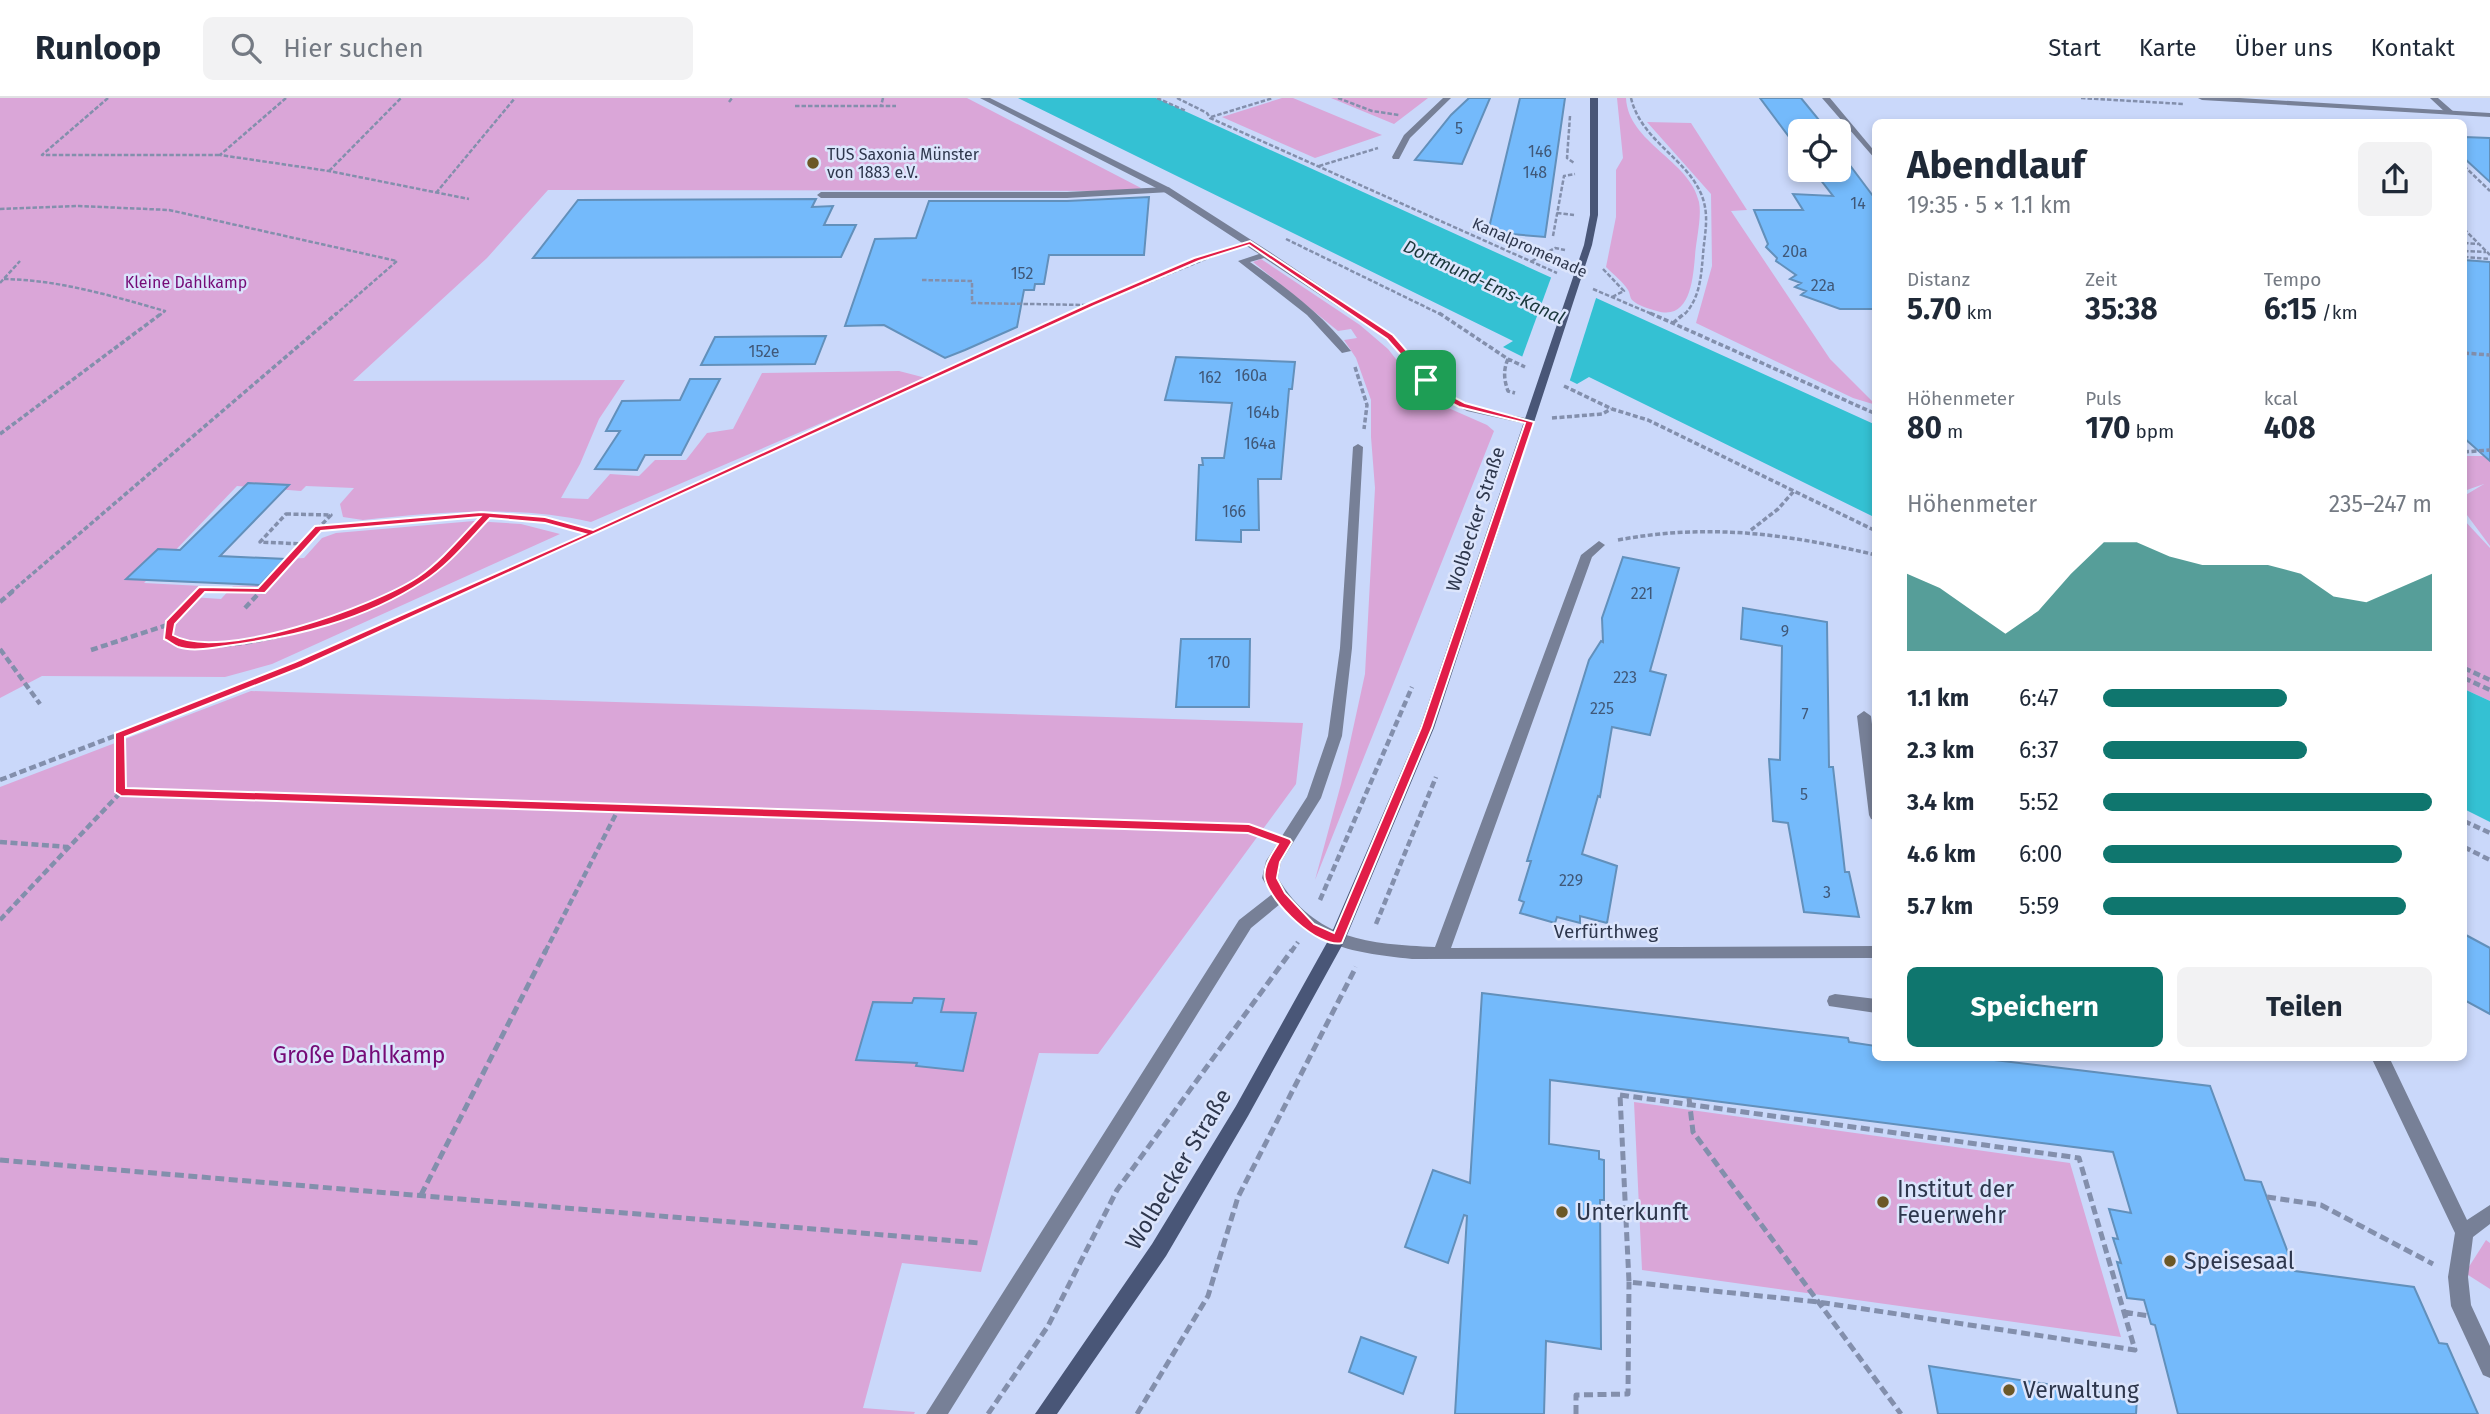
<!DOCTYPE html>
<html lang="de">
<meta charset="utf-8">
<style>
:root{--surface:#fff;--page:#f2f2f3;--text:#1f2937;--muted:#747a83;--line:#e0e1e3;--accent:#0f766e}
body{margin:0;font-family:"Fira Sans",sans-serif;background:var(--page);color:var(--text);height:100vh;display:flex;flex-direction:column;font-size:26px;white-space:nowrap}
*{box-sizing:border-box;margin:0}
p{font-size:23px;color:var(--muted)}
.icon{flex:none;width:38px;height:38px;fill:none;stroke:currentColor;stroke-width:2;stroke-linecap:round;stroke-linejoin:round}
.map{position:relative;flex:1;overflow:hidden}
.drawer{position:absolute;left:1872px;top:21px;width:595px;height:942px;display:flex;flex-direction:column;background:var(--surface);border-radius:10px;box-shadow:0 4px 10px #0003}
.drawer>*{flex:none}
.buttons{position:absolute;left:1788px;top:21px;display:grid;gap:14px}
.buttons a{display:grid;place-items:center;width:63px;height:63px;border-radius:10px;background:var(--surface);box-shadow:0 4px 10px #0003;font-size:35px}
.pin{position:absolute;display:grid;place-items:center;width:60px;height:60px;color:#fff;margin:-30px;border-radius:14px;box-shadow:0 4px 10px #0006}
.round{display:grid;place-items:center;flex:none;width:74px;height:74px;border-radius:10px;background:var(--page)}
.headline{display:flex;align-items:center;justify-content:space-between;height:119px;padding:0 35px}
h1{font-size:38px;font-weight:700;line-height:52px}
.figures{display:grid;grid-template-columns:repeat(3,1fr);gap:10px;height:119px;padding:7px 35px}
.figures div{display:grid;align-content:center}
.figures b{font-size:30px;font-weight:700}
.figures small{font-size:19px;font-weight:400}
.figures p{font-size:19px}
.chart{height:196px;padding:14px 35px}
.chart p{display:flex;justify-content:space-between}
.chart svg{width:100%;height:126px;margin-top:7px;fill:var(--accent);opacity:.7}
.primary-button{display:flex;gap:14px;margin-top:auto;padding:14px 35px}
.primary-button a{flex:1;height:80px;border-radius:10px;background:var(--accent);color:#fff;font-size:28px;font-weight:700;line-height:80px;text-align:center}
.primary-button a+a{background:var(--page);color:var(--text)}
ul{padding:0 35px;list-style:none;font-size:23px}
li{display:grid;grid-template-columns:112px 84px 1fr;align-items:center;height:52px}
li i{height:18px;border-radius:9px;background:var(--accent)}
header{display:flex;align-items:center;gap:42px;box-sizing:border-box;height:98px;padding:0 35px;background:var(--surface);border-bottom:2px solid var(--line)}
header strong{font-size:33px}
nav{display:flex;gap:38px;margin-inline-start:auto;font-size:24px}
.search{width:490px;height:63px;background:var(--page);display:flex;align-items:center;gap:18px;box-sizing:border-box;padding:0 24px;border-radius:10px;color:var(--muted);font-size:26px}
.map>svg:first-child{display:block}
.green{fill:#daa6d8}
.water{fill:#34c1d3}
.pier{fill:#cad8fa}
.building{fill:#74bafb;stroke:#6290bb;stroke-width:2}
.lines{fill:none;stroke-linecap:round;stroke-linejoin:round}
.path-far3{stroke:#838fac;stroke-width:2.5;stroke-dasharray:4.5 2;stroke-linecap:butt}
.path-far2{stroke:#838fac;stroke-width:3.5;stroke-dasharray:5 2.5;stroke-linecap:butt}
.path-far1{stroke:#838fac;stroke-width:4.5;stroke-dasharray:7 3.5;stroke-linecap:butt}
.path{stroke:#838fac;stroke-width:5;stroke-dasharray:9 4.5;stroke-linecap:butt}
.lane{fill:#778097;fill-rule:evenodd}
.street{fill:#778097;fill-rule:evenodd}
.secondary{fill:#495677;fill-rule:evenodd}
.route{fill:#e11d48;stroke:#fff;stroke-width:2;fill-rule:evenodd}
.poi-dot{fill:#6c5827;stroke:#dce5fc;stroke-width:2.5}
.labels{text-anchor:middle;stroke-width:5;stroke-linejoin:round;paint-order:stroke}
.number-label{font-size:16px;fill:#405878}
.far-poi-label{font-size:16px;fill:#2e374d;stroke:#dce5fc;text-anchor:start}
.far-street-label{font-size:16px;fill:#2e374d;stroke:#dce5fc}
.far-park-label{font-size:16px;fill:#750b77;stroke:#dce5fc}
.far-water-label{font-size:18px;font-style:italic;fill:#19363a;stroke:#dce5fc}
.street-label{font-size:19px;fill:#2e374d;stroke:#dce5fc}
.near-park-label{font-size:23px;fill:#750b77;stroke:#dce5fc}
.near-street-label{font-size:23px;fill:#2e374d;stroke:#dce5fc}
.near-poi-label{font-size:23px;fill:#2e374d;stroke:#dce5fc;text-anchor:start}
</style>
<header>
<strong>Runloop</strong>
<div class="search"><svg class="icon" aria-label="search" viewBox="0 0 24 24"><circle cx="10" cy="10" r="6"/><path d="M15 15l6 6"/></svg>Hier suchen</div>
<nav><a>Start</a><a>Karte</a><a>Über uns</a><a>Kontakt</a></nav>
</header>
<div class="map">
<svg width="2490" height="1316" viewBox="0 0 2490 1316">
<rect width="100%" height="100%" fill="#cad8fa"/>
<path class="green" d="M0 0H967L1141 90 1131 93 548 92 487 160 353 283 625 282 599 321 580 366 561 400 588 401 610 376 639 378 655 362H686L707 335 733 331 762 275 899 273 926 280 591 424C515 407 440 414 363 422L343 419 340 406 354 390 306 388 301 393 237 388 144 485 202 488 191 499 221 501 233 488 260 487 285 461 304 460 322 440 336 435 474 423 521 426 560 436 272 566 225 579 42 578 0 600Z
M1282 0H1293L1382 37 1315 60 1222 19Z
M1331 0H1428L1394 26Z
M1617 0H1626C1628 45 1690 62 1699 104 1702 119 1696 142 1695 158 1693 181 1690 223 1657 213 1650 211 1638 208 1632 202 1630 200 1630 195 1628 192 1623 184 1613 176 1606 169L1616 119V72L1623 60Z
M1647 24 1691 25 1747 112 1731 113 1830 261 1876 307 1853 300 1696 225 1712 168 1711 96Z
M1261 161 1360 227 1388 251 1422 294 1437 305 1487 327 1494 333 1315 782 1341 686 1365 576 1375 390 1371 339V302L1356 260 1344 242 1357 240 1351 231 1338 233 1253 164Z
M2464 358H2490V448L2464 413V398L2484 386 2464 393Z
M2464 422 2490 450V603L2464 591Z
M251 593 1303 625 1296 686 1098 956 1039 955 981 1174 902 1165 863 1310 915 1314 914 1316H0V689Z
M1634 1004 2070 1065 2121 1239 1642 1172Z
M2486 1142 2490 1145V1191L2465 1175Z"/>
<path class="water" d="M1018 0H1156L1876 327V420L1589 279 1577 286 1503 249 1513 243Z
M2464 591 2490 603V724L2464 711Z"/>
<path class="pier" d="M1552 177 1597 197 1569 285 1521 262Z"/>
<path class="building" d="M1469 0H1490L1462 66 1415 62 1451 17Z
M1520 0H1565L1545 139 1488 134Z
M1760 0H1801L1828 33H1801V55Z
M2464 39 2490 40V84L2464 60Z
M1839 48 1847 58H1843L1876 102V211H1840L1801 197 1806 193 1795 189 1801 185 1790 181 1796 177 1776 163 1777 160 1766 149 1768 146 1754 112H1803L1793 96 1833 98 1813 72H1839Z
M1149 99 1144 157H1049L1044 186H1035L1034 192H1024L1017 229 965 252 945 260 884 227 845 228 875 141 916 140 929 103H1067Z
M816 101 812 109 833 108 824 127H856L841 159 533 160 578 102Z
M2464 162 2490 164V363L2464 340Z
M826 238 815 266 701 267 715 239Z
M1176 259 1295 264 1292 291H1289L1281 381H1258L1259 432H1241V444L1196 442 1199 367H1203L1202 360H1224L1232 305 1165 302Z
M690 281H720L681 357H645L637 372 595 371 620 333H606L622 303 680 302Z
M248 385 289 387 220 458 285 461 260 487 126 481 158 451 180 452Z
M1623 459 1679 470 1650 573 1666 577 1650 637 1612 629 1600 699 1598 698 1582 756 1617 768 1607 825 1580 818V825L1557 819 1555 825 1520 815 1524 804 1519 802 1531 763H1527L1589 562 1601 543 1603 544 1602 520Z
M1743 510 1827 524 1829 669H1833L1845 774H1849L1859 819 1804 814 1788 725 1773 723 1769 661 1780 662 1782 548 1741 541Z
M1181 541H1250L1249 609H1176Z
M2464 836 2490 850V916L2464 902Z
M1482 895 1848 940 1849 944 1876 948V959H1969L2210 988 2245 1082 2261 1084 2295 1173 2414 1189 2439 1245 2447 1246 2478 1316H2178L2155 1227 2151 1226 2144 1202 2127 1200 2117 1164 2121 1165 2113 1140 2118 1141 2109 1111 2131 1115 2113 1054 1550 982 1549 1046 1599 1053V1061L1604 1062V1102H1600L1601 1251 1546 1243 1544 1316H1455L1467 1118 1464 1117 1448 1165 1405 1149 1433 1072 1470 1085Z
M914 900 944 901 941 914 976 915 963 973 916 968 917 965 856 962 873 904 912 905Z
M1361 1239 1416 1259 1403 1296 1349 1274Z
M1929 1268 2137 1300 2136 1316H1938Z"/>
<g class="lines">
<path class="path-far3" d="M108 0 42 57H220
M286 0 220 57 329 73 469 101
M883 0 881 8H896
M1157 0 1186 13
M1177 0 1207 15 1210 20 1557 175
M1338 0 1372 13 1399 17
M1631 0C1642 47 1697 64 1705 109 1708 125 1704 141 1703 157 1701 179 1700 200 1684 217
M2081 0 2184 6
M729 4 732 0
M795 8H881
M1570 18 1567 60 1574 65
M1211 19 1273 0
M1319 68 1378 50
M2464 68 2490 93
M329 73 401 0
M436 95 515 0
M0 111 79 108 169 112 397 163 335 217
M1557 115 1574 117
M2464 131 2490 157
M1553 138 1564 78 1575 76
M1286 141 1442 217
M2464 145 2478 146
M2464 153 2486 154
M2464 159 2490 161
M1532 163 1555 150 1565 152
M1603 171 1624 193 1612 199
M4 181C60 182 112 198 165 213L160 217
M922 182 972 183V205L1087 207
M0 185 20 163
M1593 191 1654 217
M1070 217 1222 154"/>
<path class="path-far2" d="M1439 215 1508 261 1525 269
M1650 215 1876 316
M1673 225 1685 215
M2464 255 2490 257
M1508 261C1503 272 1504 282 1508 293L1515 295
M1355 269 1367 307 1364 331
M1564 288 1612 311 1648 322 1876 433
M1552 320 1602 316 1611 311
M0 336 162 215
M2464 354 2490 352
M286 416 331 417 303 446 260 444Z
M318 430 481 416 545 422 594 435
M1751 432 1778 411 1794 393
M1618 442C1709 425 1787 436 1876 457
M261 493 302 447
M10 495 337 215
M199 495 203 491 261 493 259 495
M399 495 440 467 487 417
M460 495 1074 215"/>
<path class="path-far1" d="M201 493 170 526 168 538C210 569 359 518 402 493
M0 504 13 493
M245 510 261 493
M0 551 40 606
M91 552 170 526
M2464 570 2490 582
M2464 580 2490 592
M0 682 299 567 464 493
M121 694 1249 731 1265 736
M2464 723 2490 735
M0 744 68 749
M2464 749 2490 762
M1320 802 1412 589
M0 822 121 694 119 637
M1376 826 1436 679
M545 854 619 710
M1291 854 1298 844"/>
<path class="path" d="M1620 997 2079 1060 2135 1252 1818 1204 1629 1184Z
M1689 1000 1693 1034 1901 1316
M0 1062 979 1145
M421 1097 546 852
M2267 1099 2321 1107 2433 1166
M2124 1214 2149 1218
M988 1316 1048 1228 1117 1092 1292 852
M1137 1316 1208 1198 1238 1099 1356 869
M1576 1316V1297L1628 1296 1629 1184"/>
<path class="lane" d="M2430 0H2438L2454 14 2447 16Z
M1167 89 1170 90V94L1067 100H821L817 97 821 94H1067Z
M1280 792 1285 794 1288 798 1285 802 1251 830 948 1316H926L1239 822 1275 794Z
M1835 896 1876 901V915L1829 908 1827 903 1829 898Z
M2371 959H2389L2467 1122 2490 1107V1126L2473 1139 2468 1179 2471 1207 2490 1248V1280L2483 1277 2451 1208 2448 1179 2455 1135Z"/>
<path class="street" d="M980 0H990L1170 90 1270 154 1393 237 1443 293 1474 309 1534 322 1535 324 1530 327 1467 313 1435 297 1387 241 1264 160 1250 164C1287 190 1323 217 1351 253L1342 255 1307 217 1238 163 1259 156 1164 94Z
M1443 0H1451L1410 40 1399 61H1393L1392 59 1404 37Z
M1822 0H1830L1876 55V62Z
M2198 0H2240L2490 15V19L2202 2Z
M1358 346 1363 349 1352 550 1342 638 1321 700 1281 764 1278 780C1315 842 1369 846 1435 849L1581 457 1599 443 1605 447 1592 459 1451 850 1876 848V860L1412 861C1342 854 1299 845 1262 780L1266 763 1307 699 1328 638 1340 550 1353 349Z
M1864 613 1871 618 1876 659V722L1871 721 1869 717 1857 618Z"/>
<path class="secondary" d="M1590 0H1598V117L1592 147 1434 630 1345 842 1248 1018 1166 1158 1057 1316H1035L1152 1146 1236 1008 1329 841 1420 630 1584 147 1590 117Z"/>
</g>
<path class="route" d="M1250 143 1393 237 1442 293 1465 305 1534 324 1432 630 1342 845C1318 851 1270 804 1265 781 1262 769 1272 756 1278 746L1248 735 121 698 115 694V635L295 564 585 436 545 425 490 420C469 442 449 467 424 483 365 522 295 539 226 548 212 550 192 554 178 549 173 547 169 543 164 541L166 523 199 489 258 490 315 428 481 414 545 419 593 432 1089 205 1194 160ZM1249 147 1387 241 1436 297 1459 309 1525 325 1421 630 1334 835 1314 826 1285 795 1277 780 1280 764 1292 744 1290 741 1249 726 126 690 125 639 302 569 1094 208 1199 163ZM480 419C460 440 441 463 418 479 374 508 220 564 173 537L175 526 205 494 265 495 321 433Z"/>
<g class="poi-dot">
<circle cx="813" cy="65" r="7"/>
<circle cx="1883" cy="1104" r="7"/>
<circle cx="1562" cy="1114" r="7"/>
<circle cx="2170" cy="1163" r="7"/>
<circle cx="2009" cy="1292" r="7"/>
</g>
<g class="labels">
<g class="number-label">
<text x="1459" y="36">5</text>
<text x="1540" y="59">146</text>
<text x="1535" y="80">148</text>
<text x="1858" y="111">14</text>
<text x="1795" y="159">20a</text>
<text x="1022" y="181">152</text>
<text x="1823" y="193">22a</text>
<text x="764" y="259">152e</text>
<text x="1251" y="283">160a</text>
<text x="1210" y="285">162</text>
<text x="1263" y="320">164b</text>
<text x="1260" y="351">164a</text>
<text x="1234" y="419">166</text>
<text x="1642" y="501">221</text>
<text x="1785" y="539">9</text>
<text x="1219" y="570">170</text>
<text x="1625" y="585">223</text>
<text x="1602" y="616">225</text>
<text x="1805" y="622">7</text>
<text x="1804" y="702">5</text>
<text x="1571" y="788">229</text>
<text x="1827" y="800">3</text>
</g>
<g class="far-poi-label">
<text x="827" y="62">TUS Saxonia Münster<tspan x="827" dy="18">von 1883 e.V.</tspan></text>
</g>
<g class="far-street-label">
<text transform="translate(1530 149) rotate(24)" y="6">Kanalpromenade</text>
</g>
<g class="far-park-label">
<text x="186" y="190">Kleine Dahlkamp</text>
</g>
<g class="far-water-label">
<text transform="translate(1484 184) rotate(25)" y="6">Dortmund-Ems-Kanal</text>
</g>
<g class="street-label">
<text transform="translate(1475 421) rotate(-72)" y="7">Wolbecker Straße</text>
<text x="1606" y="840">Verfürthweg</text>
</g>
<g class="near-park-label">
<text x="359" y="965">Große Dahlkamp</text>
</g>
<g class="near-street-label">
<text transform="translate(1178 1071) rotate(-59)" y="8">Wolbecker Straße</text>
</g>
<g class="near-poi-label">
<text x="1897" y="1099">Institut der<tspan x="1897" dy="26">Feuerwehr</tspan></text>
<text x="1576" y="1122">Unterkunft</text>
<text x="2184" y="1171">Speisesaal</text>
<text x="2023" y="1300">Verwaltung</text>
</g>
</g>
</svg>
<div class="buttons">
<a><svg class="icon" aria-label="locate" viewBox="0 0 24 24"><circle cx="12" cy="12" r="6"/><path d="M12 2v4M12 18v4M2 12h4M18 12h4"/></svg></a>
</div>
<div class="pin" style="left:1426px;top:282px;background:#1e9e55"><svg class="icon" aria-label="arrive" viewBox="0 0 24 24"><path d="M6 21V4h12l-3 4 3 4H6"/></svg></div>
<section class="drawer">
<div class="headline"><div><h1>Abendlauf</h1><p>19:35 · 5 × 1.1 km</p></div><a class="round"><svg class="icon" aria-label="share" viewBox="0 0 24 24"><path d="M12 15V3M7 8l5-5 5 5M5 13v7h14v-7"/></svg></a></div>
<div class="figures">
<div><p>Distanz</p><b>5.70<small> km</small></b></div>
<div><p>Zeit</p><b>35:38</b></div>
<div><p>Tempo</p><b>6:15<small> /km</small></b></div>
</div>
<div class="figures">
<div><p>Höhenmeter</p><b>80<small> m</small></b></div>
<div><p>Puls</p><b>170<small> bpm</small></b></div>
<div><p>kcal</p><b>408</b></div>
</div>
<div class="chart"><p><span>Höhenmeter</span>235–247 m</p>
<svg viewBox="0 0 160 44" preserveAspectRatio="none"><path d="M0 44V17L10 22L20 30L30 38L40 30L50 17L60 6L70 6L80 11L90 14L100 14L110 14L120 17L130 25L140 27L150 22L160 17V44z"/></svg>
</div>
<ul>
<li><b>1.1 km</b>6:47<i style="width:56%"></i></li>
<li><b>2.3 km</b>6:37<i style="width:62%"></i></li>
<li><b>3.4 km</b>5:52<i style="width:100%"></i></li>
<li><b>4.6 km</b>6:00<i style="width:91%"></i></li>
<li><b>5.7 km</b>5:59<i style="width:92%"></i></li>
</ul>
<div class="primary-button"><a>Speichern</a><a>Teilen</a></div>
</section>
</div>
